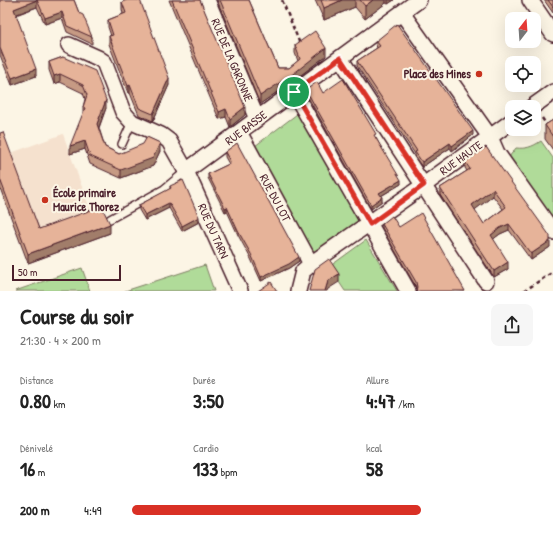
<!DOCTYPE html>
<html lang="fr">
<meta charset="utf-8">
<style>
:root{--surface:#fff;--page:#f6f6f6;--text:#222;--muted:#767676;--accent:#d93025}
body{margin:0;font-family:"Patrick Hand",sans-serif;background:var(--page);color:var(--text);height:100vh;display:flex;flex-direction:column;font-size:15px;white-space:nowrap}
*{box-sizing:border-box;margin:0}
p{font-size:13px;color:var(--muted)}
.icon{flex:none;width:22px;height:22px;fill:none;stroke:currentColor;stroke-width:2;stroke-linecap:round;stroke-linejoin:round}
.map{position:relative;height:291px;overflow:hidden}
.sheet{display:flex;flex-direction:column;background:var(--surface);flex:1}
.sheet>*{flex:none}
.needle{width:26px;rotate:17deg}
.controls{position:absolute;left:505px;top:12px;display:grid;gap:8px}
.controls a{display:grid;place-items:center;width:36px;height:36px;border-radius:8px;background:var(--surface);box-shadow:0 4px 16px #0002;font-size:20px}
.scale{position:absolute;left:12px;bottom:10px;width:109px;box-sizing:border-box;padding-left:4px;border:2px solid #4a1f2b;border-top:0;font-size:11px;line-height:14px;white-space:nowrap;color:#4a1f2b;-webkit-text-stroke:3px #fcf5e5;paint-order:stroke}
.pin{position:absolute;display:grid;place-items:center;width:34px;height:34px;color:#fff;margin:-17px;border:2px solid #fff;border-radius:50%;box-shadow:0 1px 4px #0007}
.round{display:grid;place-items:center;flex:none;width:42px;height:42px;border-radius:8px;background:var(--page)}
.summary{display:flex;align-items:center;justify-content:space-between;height:68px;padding:0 20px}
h1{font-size:22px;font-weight:700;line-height:30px}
.stats{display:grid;grid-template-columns:repeat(3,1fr);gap:6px;height:68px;padding:4px 20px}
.stats div{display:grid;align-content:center}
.stats b{font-size:20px;font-weight:700}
.stats small{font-size:11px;font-weight:400}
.stats p{font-size:11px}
ul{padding:0 20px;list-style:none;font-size:13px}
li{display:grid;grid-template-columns:64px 48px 1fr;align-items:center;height:30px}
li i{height:10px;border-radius:5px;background:var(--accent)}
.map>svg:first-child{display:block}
.built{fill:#f5e1ce}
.green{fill:#b0db99;stroke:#7d7d62}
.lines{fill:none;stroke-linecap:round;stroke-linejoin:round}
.service-casing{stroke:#4a1f2b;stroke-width:10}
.minor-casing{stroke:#4a1f2b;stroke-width:18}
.path{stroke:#4a1f2b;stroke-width:2.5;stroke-dasharray:4 3;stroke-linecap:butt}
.service{stroke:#fcf5e5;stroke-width:7}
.minor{stroke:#fcf5e5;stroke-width:15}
.wall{fill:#c69a84;stroke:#4a1f2b;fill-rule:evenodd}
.shaded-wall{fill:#a17d6b;stroke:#4a1f2b}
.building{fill:#e6b399;stroke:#4a1f2b;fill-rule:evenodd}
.route-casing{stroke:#fff;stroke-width:8}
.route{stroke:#d93025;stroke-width:5}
.poi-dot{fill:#c8321e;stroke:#fcf5e5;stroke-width:1.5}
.labels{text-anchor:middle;stroke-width:4;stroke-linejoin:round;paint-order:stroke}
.street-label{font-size:12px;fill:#4a1f2b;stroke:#fcf5e5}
.poi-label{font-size:12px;font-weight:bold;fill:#4a1f2b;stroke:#fcf5e5;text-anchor:end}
</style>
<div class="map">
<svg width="553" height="291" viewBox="0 0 553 291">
<rect width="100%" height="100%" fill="#fcf5e5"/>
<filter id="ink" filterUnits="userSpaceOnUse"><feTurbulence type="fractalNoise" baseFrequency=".025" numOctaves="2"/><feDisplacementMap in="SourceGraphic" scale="8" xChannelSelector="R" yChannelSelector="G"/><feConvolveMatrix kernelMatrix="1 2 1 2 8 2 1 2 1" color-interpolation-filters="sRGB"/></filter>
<g filter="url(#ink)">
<path class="built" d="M63 134 91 212 109 233 28 263 0 188V157Z"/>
<path class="green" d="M301 111 363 218 311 254 255 146Z
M541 141 553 158V225L509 157 516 148C526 149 532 147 541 141Z
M366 240 397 291H345L329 267Z
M205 265 214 291H125Z
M82 268 90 291H15Z"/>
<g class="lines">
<defs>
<path id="service" d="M122 144 132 122
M110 219 164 189 186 171"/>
<path id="minor" d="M207 0 257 119
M530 0 553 34
M402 13 490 137 497 153 553 232
M69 45 98 58 104 62 123 112 132 122 161 135 169 141 186 171 240 291
M340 58 486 281
M294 92 408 291
M532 107 553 92
M239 132 311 264
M186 171 419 0
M298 291 303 271 311 264 424 185 512 121"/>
</defs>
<use href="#service" class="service-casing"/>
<use href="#minor" class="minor-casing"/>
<path class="path" d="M282 0 300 44
M542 118 548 127
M524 291 553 272"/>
<use href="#service" class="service"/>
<use href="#minor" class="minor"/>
</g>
<path class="wall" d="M0 0H74L79 13 92 37V44L67 32 62 18 45 24 37 7 16 15 36 76 12 85 0 55Z
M169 0H200L245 115 230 127 226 117 219 119Z
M217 0H249L278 68H289L298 61 295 53V45L326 56 293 81 260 104Z
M315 0H394L388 4 386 3 365 19 355 7 324 20Z
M544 0H553V13Z
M122 2 169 85 153 121 139 115 130 93H128L109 44V36H111L108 27V20L123 14 122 9Z
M376 41 473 135 452 151 450 148 422 167 415 157V154L357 66V61L377 48 376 45Z
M63 57 106 108 99 128 105 147 119 154 160 151 153 166 121 178 90 164 85 149 70 154 83 114V107L85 99 83 93 60 82 54 84 49 70V62Z
M306 90 323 93 376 138 401 184 381 196 382 201 371 209 306 94Z
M553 120V150L545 139V125Z
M0 133 39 229 110 233 28 263 0 188Z
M486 147 550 247 531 260 509 230 500 234 493 239 508 269 494 277 440 195V188L467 171 465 168V162ZM493 196 503 209 484 224 474 210Z
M225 152 299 261 289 268 261 281 251 259 238 235 227 211 225 212 208 178V174L229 164 225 157Z
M170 186 199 222 182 231 169 208 145 220 139 210V205L170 189Z
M382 224 399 227 465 291 416 289V287L382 228Z"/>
<path class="shaded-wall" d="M37 0V7L14 15V9Z
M342 0H355V7L324 20V8Z
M373 0H386V3L365 19V6Z
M388 0H394L388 4Z
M62 12V18L45 24V18Z
M326 48V56L293 81 260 104V96Z
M36 69V76L12 85V78Z
M60 74V82L54 84V76Z
M169 78V85L153 121V114Z
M130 85V93H128V86Z
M106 100V108L97 132V124Z
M245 107V115L230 127V119Z
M226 109V117L219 119V112Z
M473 131V135L452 151V146Z
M85 141V149L70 154V146Z
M160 143V151L153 166 121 178V170Z
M450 143V148L422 167V162Z
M401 180V184L379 197V193Z
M493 189V196L472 212V205Z
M382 197V201L371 209V205Z
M169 203V208L145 220V215Z
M227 207V211L225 212V208Z
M199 217V222L182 231V226Z
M110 224V233L28 263V254Z
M509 224V230L500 234 491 241V235L500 228Z
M550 241V247L531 260V254Z
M299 257V261L289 268 261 281V277Z
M508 262V269L494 277V271Z
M339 274V282L328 289 327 291H325L328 281Z"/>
<path class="building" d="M0 0H74L79 13 83 15 92 37 67 26 62 12 45 18 37 0 14 9 36 69 12 78 0 48Z
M127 0H140L169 78 153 114 139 108 130 85 128 86 109 36 113 35 108 20 126 13 122 2Z
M172 0H200L245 107 230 119 226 109 219 112Z
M220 0H249L278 68H289L300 59 295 45 315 31 326 48 293 74 260 96Z
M321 0H342L324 8Z
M360 0H373L365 6Z
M548 0H553V7Z
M397 24 473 131 452 146 450 143 422 162 415 152 417 151 357 61 380 46 376 41Z
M63 57 95 71 106 100 97 124 105 147 119 154 143 144 147 137 160 143 153 158 121 170 90 156 85 141 70 146 85 108 83 107 87 95 83 85 60 74 54 76 49 62Z
M343 79 376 134 374 135 401 180 379 193 382 197 371 205 306 90 317 82 323 93Z
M553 120V137L545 125Z
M3 132 39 229 94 209 101 205 110 224 28 254 0 179V133Z
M237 143 299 257 289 264 261 277 251 254 238 231 227 207 225 208 208 174 231 163 225 152Z
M486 147 550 236V241L531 254 509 224 500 228 491 235 508 262 494 271 440 188 470 169 465 162ZM493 189 506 207 484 224 472 205Z
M183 180 199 217 182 226 169 203 145 215 139 205 171 188 170 186Z
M421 213 465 291H416L417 287 416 282 382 224 392 216 399 227Z
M329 259 339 274 328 281 325 291H309L315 269Z
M271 282 277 291H258Z"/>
</g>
<g class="lines" filter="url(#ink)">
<defs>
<path id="route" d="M340 58 424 185 370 224 294 92Z"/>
</defs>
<use href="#route" class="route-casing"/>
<use href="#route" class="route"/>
</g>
<g class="poi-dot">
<circle cx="479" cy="74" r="4"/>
<circle cx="45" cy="200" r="4"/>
</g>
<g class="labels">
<g class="street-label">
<text transform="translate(232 60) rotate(67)" y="4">RUE DE LA GARONNE</text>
<text transform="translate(246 128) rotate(-37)" y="4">RUE BASSE</text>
<text transform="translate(461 158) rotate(-36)" y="4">RUE HAUTE</text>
<text transform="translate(275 198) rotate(62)" y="4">RUE DU LOT</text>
<text transform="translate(213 231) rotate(66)" y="4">RUE DU TARN</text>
</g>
<g class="poi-label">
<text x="471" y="78">Place des Mines</text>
<text x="53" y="197" text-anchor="start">École primaire<tspan x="53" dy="14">Maurice Thorez</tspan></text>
</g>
</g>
</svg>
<div class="controls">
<a><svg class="needle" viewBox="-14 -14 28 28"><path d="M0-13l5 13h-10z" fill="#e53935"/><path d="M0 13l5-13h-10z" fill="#767676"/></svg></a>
<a><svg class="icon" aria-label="locate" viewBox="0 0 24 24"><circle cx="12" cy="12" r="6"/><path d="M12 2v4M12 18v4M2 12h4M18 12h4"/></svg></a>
<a><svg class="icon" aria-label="layers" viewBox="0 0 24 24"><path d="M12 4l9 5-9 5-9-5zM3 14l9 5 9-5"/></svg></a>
</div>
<div class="scale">50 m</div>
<div class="pin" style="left:294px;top:92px;background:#1e9e55"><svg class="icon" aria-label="arrive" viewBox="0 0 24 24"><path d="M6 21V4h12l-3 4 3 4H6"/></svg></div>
</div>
<section class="sheet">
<div class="summary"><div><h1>Course du soir</h1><p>21:30 · 4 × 200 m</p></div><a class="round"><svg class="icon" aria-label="share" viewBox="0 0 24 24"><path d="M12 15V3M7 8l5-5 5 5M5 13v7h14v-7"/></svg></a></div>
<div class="stats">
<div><p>Distance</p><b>0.80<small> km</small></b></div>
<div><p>Durée</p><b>3:50</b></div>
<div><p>Allure</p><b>4:47<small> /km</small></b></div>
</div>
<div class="stats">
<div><p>Dénivelé</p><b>16<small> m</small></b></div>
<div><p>Cardio</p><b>133<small> bpm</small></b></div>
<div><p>kcal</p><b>58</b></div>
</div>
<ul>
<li><b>200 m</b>4:49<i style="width:72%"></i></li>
</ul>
</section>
